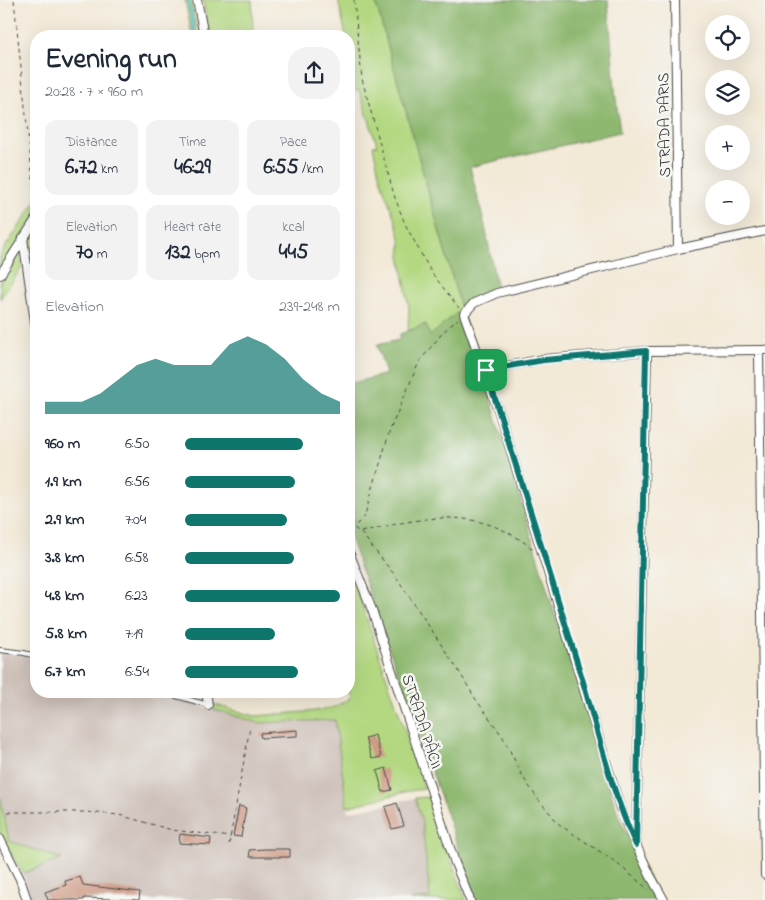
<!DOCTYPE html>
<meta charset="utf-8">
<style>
:root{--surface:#fff;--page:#f2f2f3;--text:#1f2937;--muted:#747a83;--accent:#0f766e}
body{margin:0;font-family:"Indie Flower",sans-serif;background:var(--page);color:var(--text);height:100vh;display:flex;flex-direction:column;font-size:19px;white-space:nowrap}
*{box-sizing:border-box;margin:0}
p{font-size:16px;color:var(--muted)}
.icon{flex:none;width:28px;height:28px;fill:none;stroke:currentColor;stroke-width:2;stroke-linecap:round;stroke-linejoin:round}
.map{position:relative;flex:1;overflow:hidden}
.side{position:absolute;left:30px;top:30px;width:325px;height:668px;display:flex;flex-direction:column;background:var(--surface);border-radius:20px;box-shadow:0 5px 20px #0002}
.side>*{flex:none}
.fabs{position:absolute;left:705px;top:15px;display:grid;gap:10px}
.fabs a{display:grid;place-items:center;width:45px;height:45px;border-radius:50%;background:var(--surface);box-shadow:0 5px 20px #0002;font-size:25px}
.pin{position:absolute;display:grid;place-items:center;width:42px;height:42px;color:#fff;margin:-21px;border-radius:10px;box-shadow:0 2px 8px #0006}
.round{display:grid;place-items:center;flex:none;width:52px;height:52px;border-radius:20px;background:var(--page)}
.headline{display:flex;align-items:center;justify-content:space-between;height:85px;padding:0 15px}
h1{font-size:28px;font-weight:700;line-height:38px}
.figures{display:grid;grid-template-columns:repeat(3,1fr);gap:8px;height:85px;padding:5px 15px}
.figures div{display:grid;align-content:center;border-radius:12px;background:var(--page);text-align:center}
.figures b{font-size:21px;font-weight:700}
.figures small{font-size:14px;font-weight:400}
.figures p{font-size:14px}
.chart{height:140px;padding:10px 15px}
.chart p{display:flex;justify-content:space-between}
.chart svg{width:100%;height:90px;margin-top:5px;fill:var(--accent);opacity:.7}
ul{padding:0 15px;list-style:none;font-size:16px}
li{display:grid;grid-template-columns:80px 60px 1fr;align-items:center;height:38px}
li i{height:12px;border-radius:6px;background:var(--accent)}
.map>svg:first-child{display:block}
.industrial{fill:#cec1b9}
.green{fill:#b3d881;stroke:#6f8256}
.forest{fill:#8eb86f;stroke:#5c724d}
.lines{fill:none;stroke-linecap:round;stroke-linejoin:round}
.stream{stroke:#50b7ce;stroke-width:2.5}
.building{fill:#cf9b87}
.service-casing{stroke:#494845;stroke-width:6}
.minor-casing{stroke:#494845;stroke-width:10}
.path{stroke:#494845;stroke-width:1;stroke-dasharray:4 4;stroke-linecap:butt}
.service{stroke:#fff;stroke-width:4}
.minor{stroke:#fff;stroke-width:8}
.route-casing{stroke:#fff;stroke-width:10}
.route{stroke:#0f766e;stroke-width:6}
.labels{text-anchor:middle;stroke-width:5;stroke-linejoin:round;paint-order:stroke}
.street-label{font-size:16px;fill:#2b2b2b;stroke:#f6f6f2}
</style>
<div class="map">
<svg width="765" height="900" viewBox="0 0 765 900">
<rect width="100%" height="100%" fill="#f6f6f2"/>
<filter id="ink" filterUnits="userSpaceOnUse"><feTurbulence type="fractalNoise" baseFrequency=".02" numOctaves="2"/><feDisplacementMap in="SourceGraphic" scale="10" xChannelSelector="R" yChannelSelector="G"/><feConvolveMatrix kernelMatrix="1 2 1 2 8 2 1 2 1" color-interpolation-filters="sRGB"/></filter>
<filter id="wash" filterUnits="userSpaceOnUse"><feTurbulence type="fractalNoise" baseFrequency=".0096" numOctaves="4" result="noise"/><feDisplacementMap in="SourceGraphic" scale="20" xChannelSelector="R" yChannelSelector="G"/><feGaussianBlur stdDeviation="1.12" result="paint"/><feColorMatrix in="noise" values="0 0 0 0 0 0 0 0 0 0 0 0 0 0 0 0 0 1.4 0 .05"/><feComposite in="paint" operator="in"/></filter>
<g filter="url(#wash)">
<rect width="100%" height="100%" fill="#f3e9d7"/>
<path class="industrial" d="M0 653 23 655 36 659V691H150L259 723 335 720 348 812 415 798 422 822 430 898 410 900H30L23 873 61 859 9 841 0 796Z"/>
<path class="green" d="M185 0H191L198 36H192Z
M203 0H252L253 36H209Z
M338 0H375L461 309 430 337 426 324 408 331 409 308 400 255C405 237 388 203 382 184 378 172 376 159 373 146L377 145 359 90 349 91V85L356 74 349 46V36H346Z
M36 201V216L0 268V255Z
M36 229V245L30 255 28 242Z
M20 252 23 266 0 299V283Z
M349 567 425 789 409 791 347 807 335 720 259 723 212 709V704L255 716 315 711 334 707 350 698 348 691Z
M0 796 9 841 62 859 23 873 5 845 0 833Z
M428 797 466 900H410L430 898 422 822 415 798Z"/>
<path class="forest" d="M375 0H608L615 90 620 132 470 167 485 226 497 290 475 299 461 309 488 390 551 602 619 817 660 900H476L402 685 349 535V384L386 374 377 345 399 340 400 334 426 324 430 336 461 309Z"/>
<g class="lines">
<path class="stream" d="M188 0 195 36"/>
</g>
<g id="blocks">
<path class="building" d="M297 730V736L261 738 260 733Z
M375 735 381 757 372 759 365 738Z
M386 768 392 790 383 792 377 771Z
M397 803 404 826 392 829 385 807Z
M239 806 246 808 241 837 233 836Z
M180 834 211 838 210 845 179 843Z
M265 849H290V857H250L249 850Z
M80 877 83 885 140 892 139 900 84 898V900H48L45 892 66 885 65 881Z"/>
</g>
</g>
<g filter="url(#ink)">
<use href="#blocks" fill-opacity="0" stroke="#494845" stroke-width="1"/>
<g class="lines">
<defs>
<path id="service" d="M0 650 24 653 36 656
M159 691 208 705"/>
<path id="minor" d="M197 0 204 36
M675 0 678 249
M23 238 36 329
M0 275 36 219
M759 351 765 875
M486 370 544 359 647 351 765 350
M349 552 372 610 455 863 470 900
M206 691 208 705
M0 839 20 879 27 900
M636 844 647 351
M664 900 650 875 623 817 499 412 464 314 474 303 497 293 678 249 765 231"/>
</defs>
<use href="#service" class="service-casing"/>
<use href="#minor" class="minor-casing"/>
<path class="path" d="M14 0 36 212
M354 0 362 79 394 195 405 224 431 272 459 308
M349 457 352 482 353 527 362 534 397 578 460 673 475 698 503 737 523 777 537 798 560 825 614 861 649 890
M349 527H353L364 518 390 430 419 362 444 331 458 319
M361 532C424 517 477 504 533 549
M8 812H86L119 815 172 830 231 837
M229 844 250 727"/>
<use href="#service" class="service"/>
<use href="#minor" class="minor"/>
</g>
</g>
<g class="lines" filter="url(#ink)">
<defs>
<path id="route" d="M646 351 636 845C611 791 598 732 581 675 550 573 518 472 486 370L544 360Z"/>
</defs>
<use href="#route" class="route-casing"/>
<use href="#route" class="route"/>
</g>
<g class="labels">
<g class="street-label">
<text transform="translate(663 125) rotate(-91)" y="6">STRADA PARIS</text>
<text transform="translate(423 721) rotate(72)" y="6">STRADA PĂCII</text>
</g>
</g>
</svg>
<div class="fabs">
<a><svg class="icon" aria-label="locate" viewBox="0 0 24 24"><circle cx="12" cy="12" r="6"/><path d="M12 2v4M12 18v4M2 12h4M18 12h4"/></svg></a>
<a><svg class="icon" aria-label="layers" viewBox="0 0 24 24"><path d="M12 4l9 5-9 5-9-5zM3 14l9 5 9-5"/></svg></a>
<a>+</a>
<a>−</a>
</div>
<div class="pin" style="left:486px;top:370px;background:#1e9e55"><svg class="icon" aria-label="arrive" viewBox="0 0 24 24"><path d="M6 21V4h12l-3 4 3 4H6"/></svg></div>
<section class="side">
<div class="headline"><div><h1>Evening run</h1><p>20:28 · 7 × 960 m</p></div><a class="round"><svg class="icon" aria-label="share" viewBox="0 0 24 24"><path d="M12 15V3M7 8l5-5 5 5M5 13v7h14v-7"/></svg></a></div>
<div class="figures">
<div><p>Distance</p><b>6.72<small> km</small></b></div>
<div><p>Time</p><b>46:29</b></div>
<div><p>Pace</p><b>6:55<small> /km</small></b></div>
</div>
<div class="figures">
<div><p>Elevation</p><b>70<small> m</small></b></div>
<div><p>Heart rate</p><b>132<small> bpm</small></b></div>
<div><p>kcal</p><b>445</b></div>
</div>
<div class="chart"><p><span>Elevation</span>239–248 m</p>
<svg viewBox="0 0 160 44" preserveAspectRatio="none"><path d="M0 44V38L10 38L20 38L30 34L40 27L50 20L60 17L70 20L80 20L90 20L100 10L110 6L120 10L130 17L140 27L150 34L160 38V44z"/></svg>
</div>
<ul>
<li><b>960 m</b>6:50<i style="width:76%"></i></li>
<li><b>1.9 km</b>6:56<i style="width:71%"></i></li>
<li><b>2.9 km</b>7:04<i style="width:66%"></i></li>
<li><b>3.8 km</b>6:58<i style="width:70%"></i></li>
<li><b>4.8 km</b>6:23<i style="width:100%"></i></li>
<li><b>5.8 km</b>7:19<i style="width:58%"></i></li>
<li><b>6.7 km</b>6:54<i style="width:73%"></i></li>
</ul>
</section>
</div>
